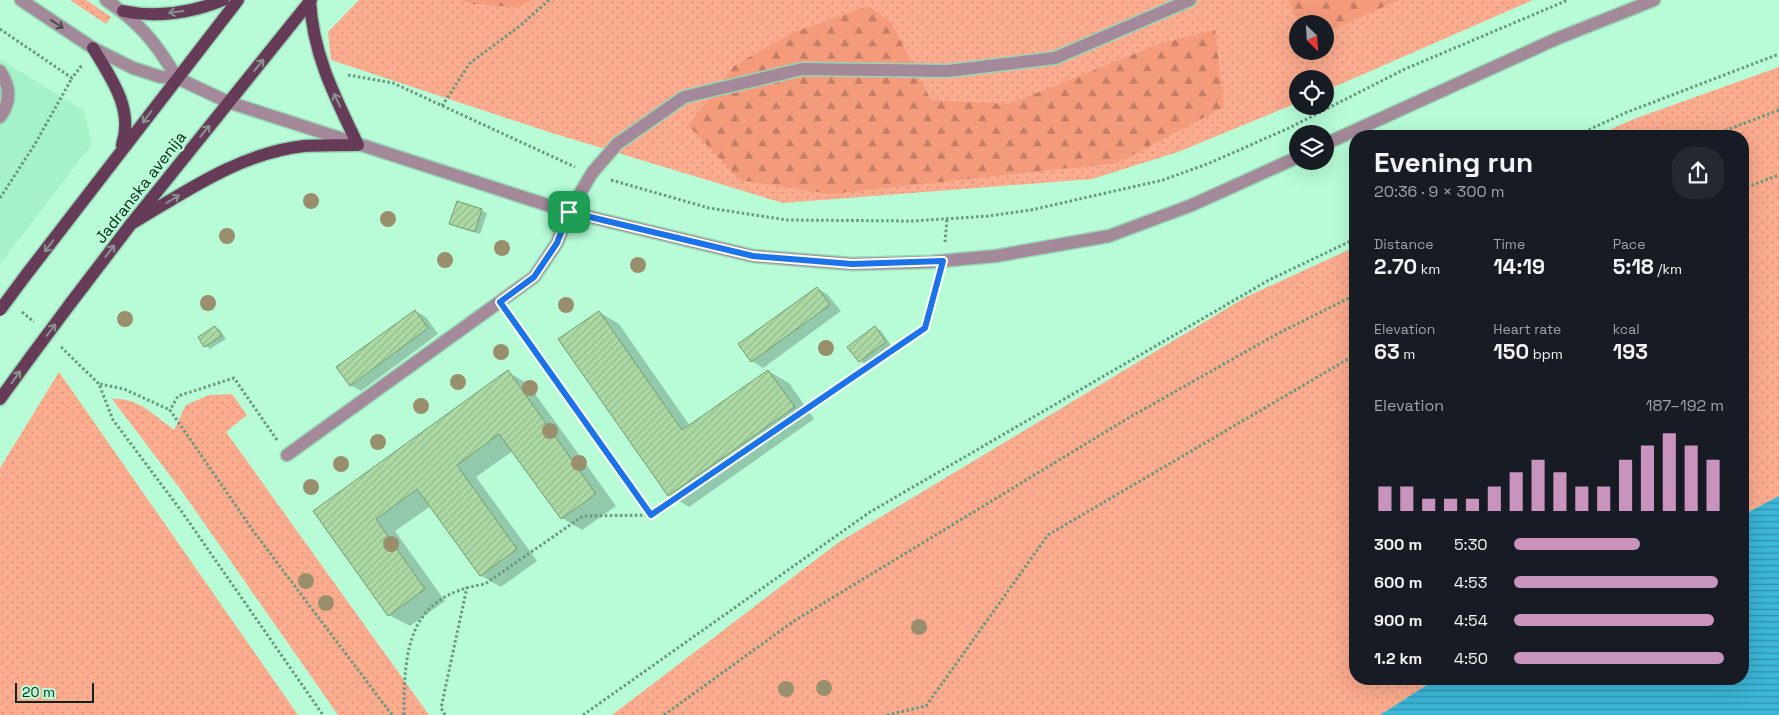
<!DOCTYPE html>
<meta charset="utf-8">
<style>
:root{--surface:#171b24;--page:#242831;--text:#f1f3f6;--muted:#9ea1a6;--accent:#c893bd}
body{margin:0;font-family:"Space Grotesk",sans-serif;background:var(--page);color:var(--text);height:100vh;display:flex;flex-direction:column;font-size:19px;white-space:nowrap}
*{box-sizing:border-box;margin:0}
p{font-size:16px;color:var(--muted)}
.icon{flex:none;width:28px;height:28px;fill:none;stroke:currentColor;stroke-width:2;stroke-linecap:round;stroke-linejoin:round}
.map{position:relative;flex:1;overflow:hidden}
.details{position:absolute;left:1349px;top:130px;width:400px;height:555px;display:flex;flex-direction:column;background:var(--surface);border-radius:20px;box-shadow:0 5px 20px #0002}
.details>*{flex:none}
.needle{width:32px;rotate:155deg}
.buttons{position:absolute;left:1289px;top:15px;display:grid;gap:10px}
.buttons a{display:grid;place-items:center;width:45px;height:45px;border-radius:50%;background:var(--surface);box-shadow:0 5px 20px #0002;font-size:25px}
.scale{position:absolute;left:15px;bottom:12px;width:79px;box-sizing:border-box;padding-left:5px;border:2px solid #0b271a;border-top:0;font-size:14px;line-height:18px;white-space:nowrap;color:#0b271a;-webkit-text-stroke:4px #b7fcd7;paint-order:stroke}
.pin{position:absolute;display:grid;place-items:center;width:42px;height:42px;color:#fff;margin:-21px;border-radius:10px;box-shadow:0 2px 8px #0006}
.round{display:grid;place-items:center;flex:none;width:52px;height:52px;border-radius:20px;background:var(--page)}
.head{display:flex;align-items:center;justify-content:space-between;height:85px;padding:0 25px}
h1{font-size:28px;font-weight:600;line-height:38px}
.figures{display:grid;grid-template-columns:repeat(3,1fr);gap:8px;height:85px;padding:5px 25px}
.figures div{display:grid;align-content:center}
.figures b{font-size:21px;font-weight:600}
.figures small{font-size:14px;font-weight:400}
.figures p{font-size:14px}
.chart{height:140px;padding:10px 25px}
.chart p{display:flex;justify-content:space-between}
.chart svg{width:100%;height:90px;margin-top:5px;stroke:var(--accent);stroke-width:6}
ul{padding:0 25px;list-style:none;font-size:16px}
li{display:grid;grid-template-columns:80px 60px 1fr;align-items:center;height:38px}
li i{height:12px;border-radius:6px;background:var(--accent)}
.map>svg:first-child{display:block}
.built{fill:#a5f1c8}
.grass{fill:url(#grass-dots);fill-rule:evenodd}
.forest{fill:url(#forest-firs)}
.water{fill:url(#water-rules)}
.shadow{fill:#0003}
.building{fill:url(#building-hatch);stroke:#739d6b}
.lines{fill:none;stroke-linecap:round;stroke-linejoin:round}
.minor-casing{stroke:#98d6b5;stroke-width:15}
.major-casing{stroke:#98d6b5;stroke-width:15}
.path{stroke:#67997f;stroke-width:3;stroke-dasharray:2.5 2.5;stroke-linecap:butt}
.minor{stroke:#a38999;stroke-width:12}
.major{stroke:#653b57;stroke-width:12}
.major-bridge-casing{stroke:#98d6b5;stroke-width:15;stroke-linecap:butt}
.major-bridge{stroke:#653b57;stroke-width:12}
.tree{fill:#9a8f6d}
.oneway{stroke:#8a9291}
.oneway2{stroke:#484e4d}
.route-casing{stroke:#fff;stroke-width:10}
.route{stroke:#1a73e8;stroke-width:6}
.labels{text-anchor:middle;stroke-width:4.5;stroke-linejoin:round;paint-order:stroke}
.street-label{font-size:16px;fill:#0b271a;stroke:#b7fcd7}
</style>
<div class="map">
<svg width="1779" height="715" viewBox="0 0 1779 715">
<defs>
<pattern id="grass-dots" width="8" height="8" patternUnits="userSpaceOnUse" patternTransform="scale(1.25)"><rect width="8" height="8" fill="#fbab8e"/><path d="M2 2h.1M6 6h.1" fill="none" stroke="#d6937a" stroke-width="1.8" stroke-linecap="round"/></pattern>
<pattern id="forest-firs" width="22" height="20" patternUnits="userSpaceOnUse" patternTransform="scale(1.25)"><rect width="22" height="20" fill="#f39b7b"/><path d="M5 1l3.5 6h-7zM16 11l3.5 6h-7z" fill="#c37e64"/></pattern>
<pattern id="water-rules" width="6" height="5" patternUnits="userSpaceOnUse" patternTransform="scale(1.25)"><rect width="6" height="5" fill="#3cb5d7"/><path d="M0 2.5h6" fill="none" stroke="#3193ae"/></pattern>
<pattern id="building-hatch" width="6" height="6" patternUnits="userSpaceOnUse" patternTransform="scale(1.25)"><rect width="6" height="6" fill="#add9a5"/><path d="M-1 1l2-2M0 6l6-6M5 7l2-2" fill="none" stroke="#94ba8d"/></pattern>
</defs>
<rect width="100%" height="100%" fill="#b7fcd7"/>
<path class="built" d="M0 59 84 111 92 144 0 264Z"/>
<path class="grass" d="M70 0H86L111 17 106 24Z
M359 0H1533L1325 91V79H1298L1297 103 1178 152 1092 179 783 203 552 133 331 60 328 32ZM1298 24H1325V51H1298Z
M1779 67V496L1743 515 1742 136H1596L1634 119Z
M1355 247V679H1436L1380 715H612L839 542 1246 297Z
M59 372 298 715H0V468Z
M232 394 247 415 226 432 429 715H338L181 490 112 399C137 397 155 416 174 430L186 405 209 395Z"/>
<path class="forest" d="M462 0H532L518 7 471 4Z
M1288 0H1399L1325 33V24H1299Z
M868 6 891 22 931 100 1009 104 1162 43 1215 30 1224 107 1117 163 829 194 740 180 688 125 734 66 794 32Z"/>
<path class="water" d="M1779 496V715H1380L1436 679H1742L1743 515Z"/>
<path class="shadow" d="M0 90 9 96 0 109Z
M481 210 487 213 480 234 451 224Z
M817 288 828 295 841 311 763 368 752 361 740 344Z
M415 311 426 317 438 334 361 391 350 385Z
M599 312 619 324 690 426 768 371 789 383 814 419 689 507 669 495Z
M215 327 220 330 226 339 210 349 205 346 200 338Z
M875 328 881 331 891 345 865 364 860 361Z
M508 372 528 384 616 506 582 530 562 518 513 451 476 477 537 561 501 587 480 575 431 506 395 531 445 601 410 626 389 615 314 511Z"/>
<path class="building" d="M457 201 482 209 475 232 449 224Z
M817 287 830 305 751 362 738 344Z
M415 310 428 328 350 386 336 367Z
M599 311 682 430 768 370 795 407 668 496 558 339Z
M215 326 222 336 204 347 198 337Z
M875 326 886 342 859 362 847 347Z
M508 370 596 494 561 519 499 434 457 465 517 549 480 576 417 489 376 519 425 589 388 616 313 511Z"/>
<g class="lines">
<defs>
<path id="minor" d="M21 0 93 48 133 68 161 77 177 78 228 102 569 212 753 256 852 264 930 262 996 256 1109 236 1192 205 1298 157
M106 0C140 23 156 43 177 78
M0 71C11 87 11 102 0 117
M1325 144 1556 39 1654 0
M287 455 534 277 557 243 569 212 592 173 617 144 684 97 802 69 948 71 1055 58 1190 0"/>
<path id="major" d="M123 11C156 18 192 13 223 0
M93 48C111 78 134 109 122 145
M131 224C185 192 240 153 304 146 322 145 340 145 358 145 335 97 313 55 310 1
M26 275 238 0
M70 304 131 224 311 0
M0 399 32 355"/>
</defs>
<use href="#minor" class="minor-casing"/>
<use href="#major" class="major-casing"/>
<path class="path" d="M0 29 72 78 82 65
M348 75 393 83 575 167
M442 106 470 63 521 25 549 0
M1575 136 1625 113 1779 54
M1711 136 1779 110
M611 180 709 208 787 220 913 221 988 216 1031 210 1163 180 1207 164 1287 129 1405 69 1568 0
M1742 189 1779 175
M0 198 35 144 72 78
M945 242 947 219
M22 312 34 322
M511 318 650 515
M61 347 99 384 113 420 182 512 323 715
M100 384 124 389 170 410
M277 440 234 378 178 396 170 410 254 532 392 715
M404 715C404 648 408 596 485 584L583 516 651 515 925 329 938 280
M445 715 441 708 467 587
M583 715 870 512 1269 280 1355 239
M664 715 794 621 1130 417 1277 334 1355 295
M887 715 926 706 1048 535 1355 355"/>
<use href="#minor" class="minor"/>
<use href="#major" class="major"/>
<defs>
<path id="major-bridge" d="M0 310 26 275
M32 355 70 304"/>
</defs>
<use href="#major-bridge" class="major-bridge-casing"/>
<use href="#major-bridge" class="major-bridge"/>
</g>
<g class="tree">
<circle cx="311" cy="201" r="8"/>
<circle cx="388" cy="219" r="8"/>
<circle cx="227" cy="236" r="8"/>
<circle cx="502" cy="248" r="8"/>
<circle cx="445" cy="260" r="8"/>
<circle cx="638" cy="265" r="8"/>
<circle cx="208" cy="303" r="8"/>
<circle cx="566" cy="305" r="8"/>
<circle cx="125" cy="319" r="8"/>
<circle cx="826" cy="348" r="8"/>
<circle cx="501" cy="352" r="8"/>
<circle cx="458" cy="382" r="8"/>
<circle cx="530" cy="388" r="8"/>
<circle cx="421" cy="406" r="8"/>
<circle cx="550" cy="431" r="8"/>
<circle cx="378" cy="442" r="8"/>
<circle cx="579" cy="463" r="8"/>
<circle cx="341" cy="464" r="8"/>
<circle cx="311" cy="487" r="8"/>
<circle cx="391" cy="544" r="8"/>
<circle cx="306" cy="581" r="8"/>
<circle cx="326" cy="603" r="8"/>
<circle cx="919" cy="627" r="8"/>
<circle cx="824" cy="688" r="8"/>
<circle cx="786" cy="689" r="8"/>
</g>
<defs><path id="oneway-shaft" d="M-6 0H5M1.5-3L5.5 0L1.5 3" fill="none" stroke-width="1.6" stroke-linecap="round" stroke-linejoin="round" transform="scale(1.25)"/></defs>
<g class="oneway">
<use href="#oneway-shaft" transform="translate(176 12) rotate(172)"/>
<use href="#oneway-shaft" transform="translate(259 65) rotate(-51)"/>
<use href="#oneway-shaft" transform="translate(337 100) rotate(-115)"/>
<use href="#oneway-shaft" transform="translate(147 117) rotate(127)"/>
<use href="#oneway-shaft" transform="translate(205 131) rotate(-51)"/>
<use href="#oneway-shaft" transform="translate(173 199) rotate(-31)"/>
<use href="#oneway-shaft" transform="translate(49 246) rotate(127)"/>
<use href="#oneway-shaft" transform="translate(110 251) rotate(-53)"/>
<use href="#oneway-shaft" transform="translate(51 330) rotate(-53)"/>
<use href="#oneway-shaft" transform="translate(16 377) rotate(-54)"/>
</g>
<use class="oneway2" href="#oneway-shaft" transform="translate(57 24) rotate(34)"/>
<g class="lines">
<defs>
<path id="route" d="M569 212 753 256 852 264 943 261 925 328 651 515 500 302 534 277 557 243Z"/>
</defs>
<use href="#route" class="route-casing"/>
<use href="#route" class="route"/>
</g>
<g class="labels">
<g class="street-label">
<text transform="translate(140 187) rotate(-52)" y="6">Jadranska avenija</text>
</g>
</g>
</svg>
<div class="buttons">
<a><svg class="needle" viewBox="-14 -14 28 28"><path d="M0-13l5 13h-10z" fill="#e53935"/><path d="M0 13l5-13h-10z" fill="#9ea1a6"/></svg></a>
<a><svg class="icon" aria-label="locate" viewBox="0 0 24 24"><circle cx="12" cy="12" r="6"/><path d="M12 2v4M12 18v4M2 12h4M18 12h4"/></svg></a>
<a><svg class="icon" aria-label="layers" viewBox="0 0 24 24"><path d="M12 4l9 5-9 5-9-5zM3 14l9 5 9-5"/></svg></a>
</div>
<div class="scale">20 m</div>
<div class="pin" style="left:569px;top:212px;background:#1e9e55"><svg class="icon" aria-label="arrive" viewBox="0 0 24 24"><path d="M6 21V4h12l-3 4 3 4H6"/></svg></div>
<section class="details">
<div class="head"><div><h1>Evening run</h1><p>20:36 · 9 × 300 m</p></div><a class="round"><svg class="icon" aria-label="share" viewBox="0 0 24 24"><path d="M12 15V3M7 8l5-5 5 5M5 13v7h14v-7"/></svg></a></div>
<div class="figures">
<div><p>Distance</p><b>2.70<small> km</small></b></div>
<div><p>Time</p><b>14:19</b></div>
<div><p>Pace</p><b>5:18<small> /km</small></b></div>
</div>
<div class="figures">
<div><p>Elevation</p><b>63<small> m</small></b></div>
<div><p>Heart rate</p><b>150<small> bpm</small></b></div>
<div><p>kcal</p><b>193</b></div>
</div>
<div class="chart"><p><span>Elevation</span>187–192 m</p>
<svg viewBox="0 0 160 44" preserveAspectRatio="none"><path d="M5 44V32M15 44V32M25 44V38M35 44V38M45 44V38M55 44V32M65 44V25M75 44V19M85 44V25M95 44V32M105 44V32M115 44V19M125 44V12M135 44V6M145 44V12M155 44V19"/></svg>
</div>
<ul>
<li><b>300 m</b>5:30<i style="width:60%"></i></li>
<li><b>600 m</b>4:53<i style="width:97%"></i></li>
<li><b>900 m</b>4:54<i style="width:95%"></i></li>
<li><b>1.2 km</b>4:50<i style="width:100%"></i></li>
</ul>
</section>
</div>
